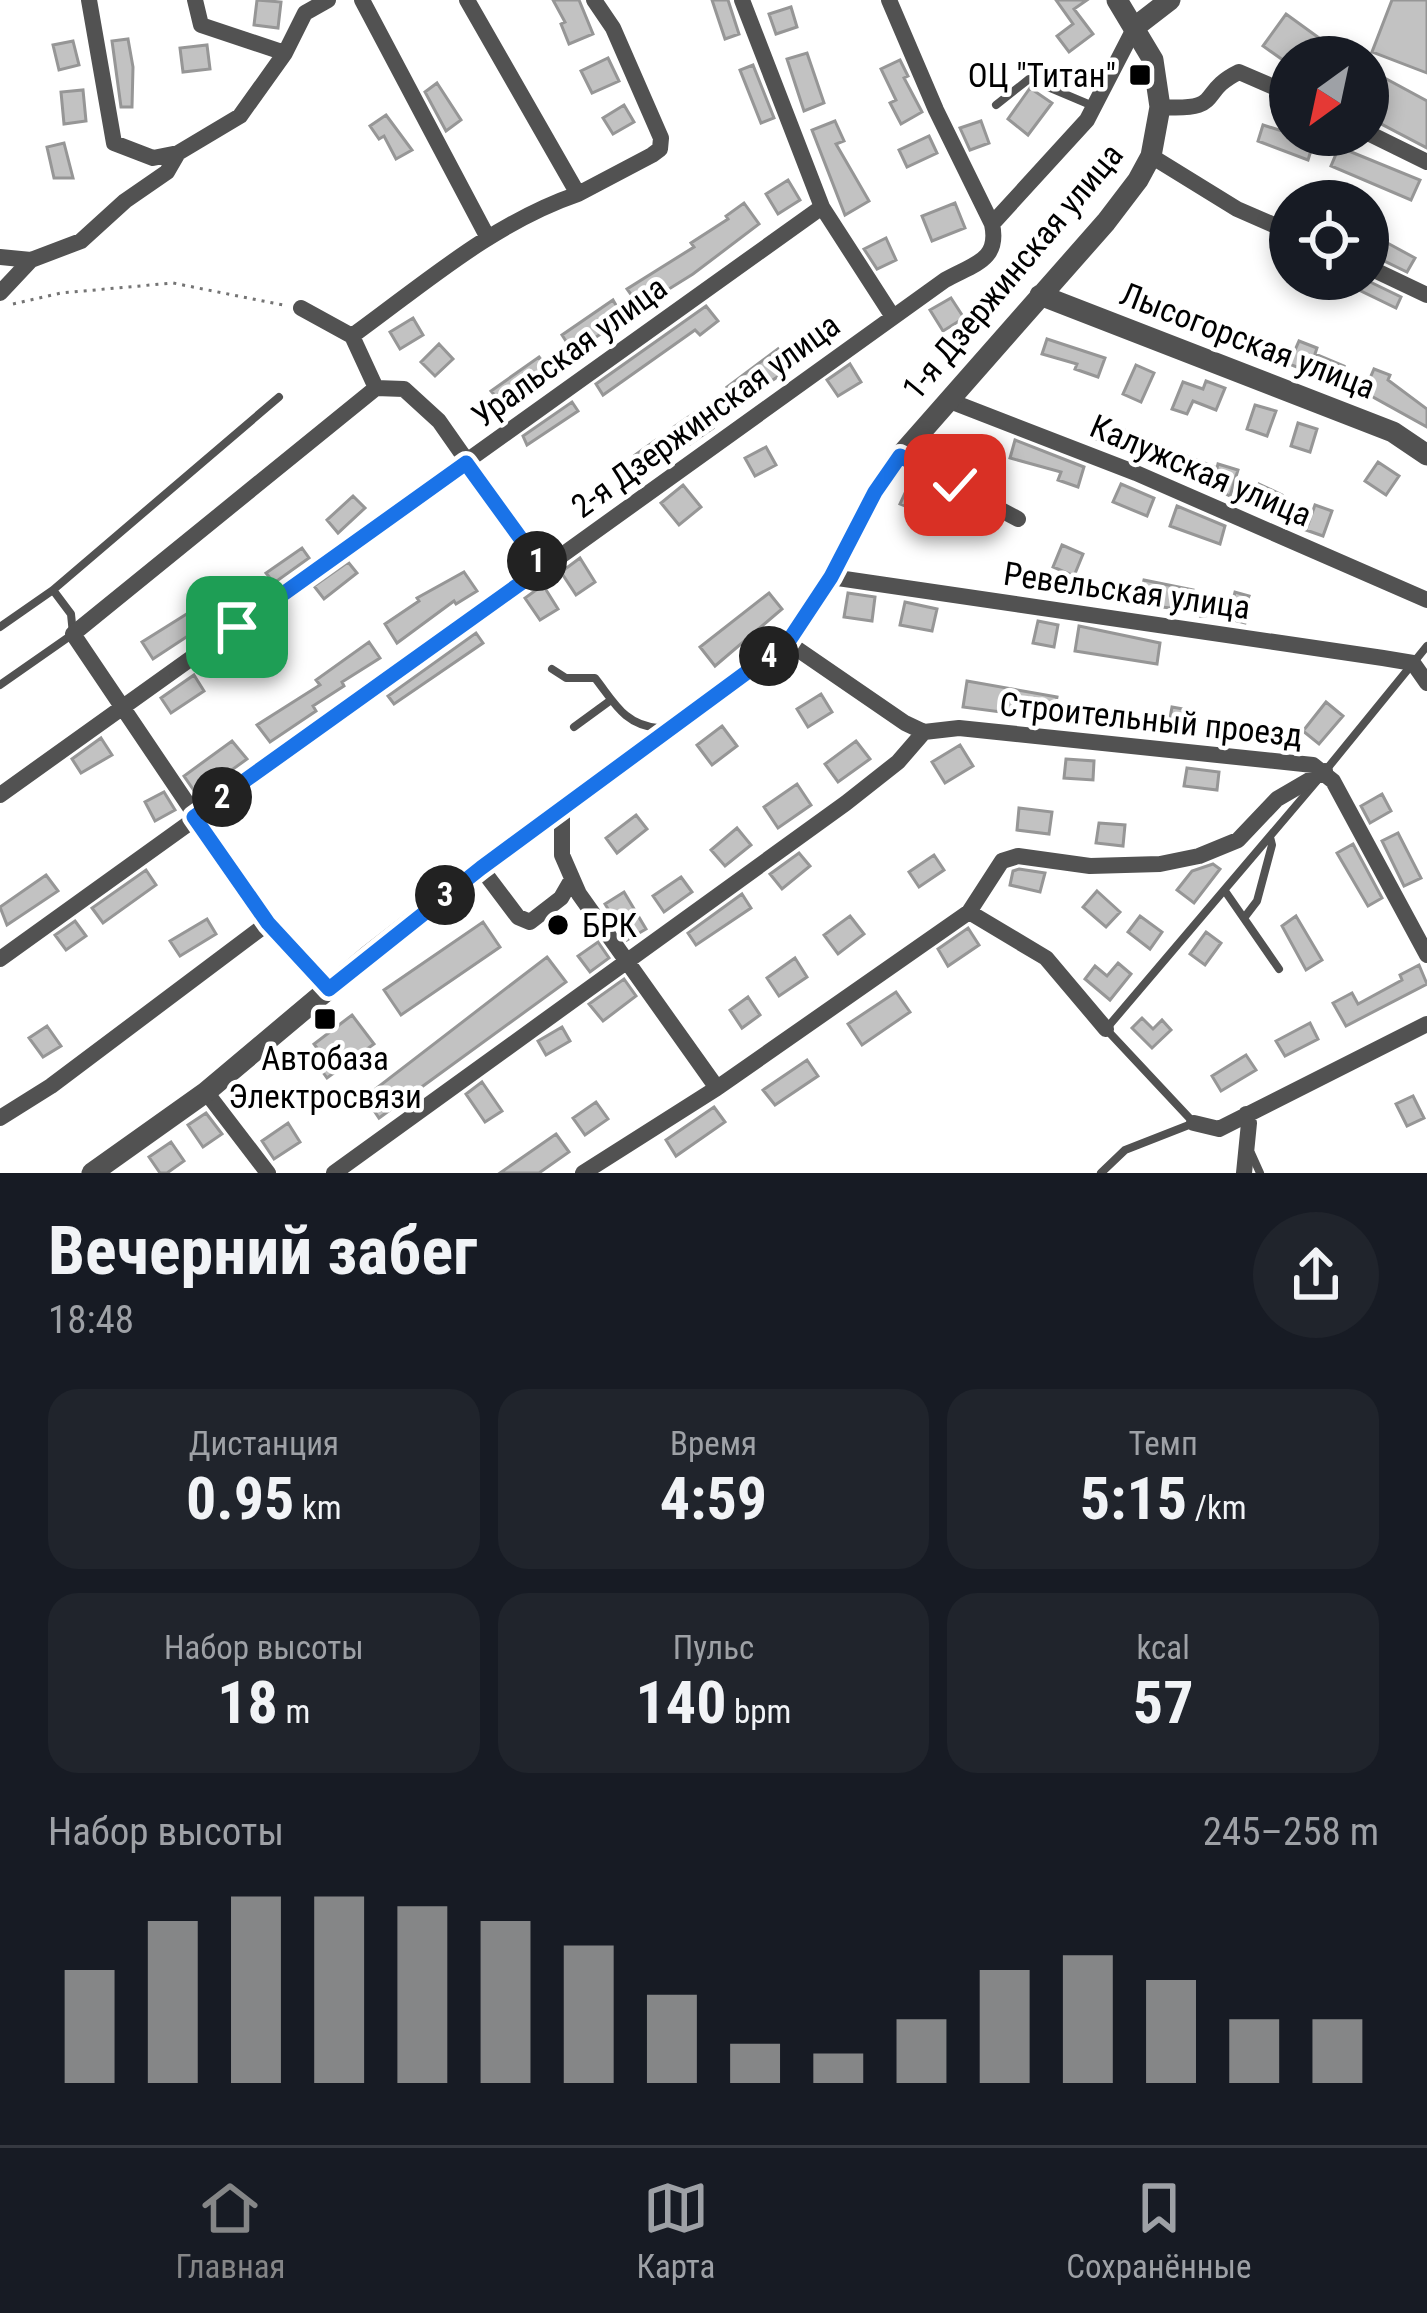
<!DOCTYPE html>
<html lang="ru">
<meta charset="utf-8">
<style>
:root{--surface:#171b24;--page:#20242c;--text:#f1f3f6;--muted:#9ea1a6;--line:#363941;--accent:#858687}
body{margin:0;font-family:"Roboto Condensed",sans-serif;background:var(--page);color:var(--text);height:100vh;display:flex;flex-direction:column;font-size:45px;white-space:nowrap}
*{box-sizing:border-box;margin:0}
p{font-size:39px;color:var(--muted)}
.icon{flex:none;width:66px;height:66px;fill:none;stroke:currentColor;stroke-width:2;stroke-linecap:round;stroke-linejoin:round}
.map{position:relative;height:1173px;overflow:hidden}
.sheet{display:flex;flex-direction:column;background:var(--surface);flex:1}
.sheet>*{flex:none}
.needle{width:78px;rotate:213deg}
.buttons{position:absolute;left:1269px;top:36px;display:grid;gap:24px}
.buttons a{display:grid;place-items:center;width:120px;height:120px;border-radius:50%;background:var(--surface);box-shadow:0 6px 18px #0003;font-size:60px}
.pin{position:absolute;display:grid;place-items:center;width:102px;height:102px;color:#fff;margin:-51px;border-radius:24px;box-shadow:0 6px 18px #0006}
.km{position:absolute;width:60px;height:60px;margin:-30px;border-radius:50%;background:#222;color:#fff;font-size:33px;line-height:60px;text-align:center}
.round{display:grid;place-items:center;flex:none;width:126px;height:126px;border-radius:63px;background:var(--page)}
.head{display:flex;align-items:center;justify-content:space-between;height:204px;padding:0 48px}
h1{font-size:66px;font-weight:700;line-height:90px}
.metrics{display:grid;grid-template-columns:repeat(3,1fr);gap:18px;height:204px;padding:12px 48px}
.metrics div{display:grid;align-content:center;border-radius:30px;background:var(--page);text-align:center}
.metrics b{font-size:60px;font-weight:700}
.metrics small{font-size:33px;font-weight:400}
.metrics p{font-size:33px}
.chart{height:336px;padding:24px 48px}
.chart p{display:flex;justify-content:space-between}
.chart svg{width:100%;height:216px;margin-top:12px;stroke:var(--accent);stroke-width:6}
.dock{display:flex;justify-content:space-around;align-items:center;height:168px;border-top:3px solid var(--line);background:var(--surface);font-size:33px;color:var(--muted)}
.dock a{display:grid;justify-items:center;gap:6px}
.dock .current{color:var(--accent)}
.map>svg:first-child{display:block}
.building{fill:#c2c2c2;stroke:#969696;stroke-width:3}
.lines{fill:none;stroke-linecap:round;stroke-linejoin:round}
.path{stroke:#747474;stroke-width:3;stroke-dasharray:3 6;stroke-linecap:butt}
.service{stroke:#525252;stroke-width:8}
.minor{stroke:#525252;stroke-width:16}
.tertiary{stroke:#525252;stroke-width:21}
.route-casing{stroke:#fff;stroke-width:24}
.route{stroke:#1a73e8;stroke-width:15}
.poi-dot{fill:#000;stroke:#fff;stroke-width:4.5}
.labels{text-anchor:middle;stroke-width:9;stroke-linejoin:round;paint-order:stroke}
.poi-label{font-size:33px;fill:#000;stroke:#fff;text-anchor:end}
.street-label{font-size:33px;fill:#000;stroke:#fff}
</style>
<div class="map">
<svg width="1427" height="1173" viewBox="0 0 1427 1173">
<rect width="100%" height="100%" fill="#fff"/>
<path class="building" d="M257 0 281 2 278 28 254 25Z
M553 0H579L593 34 569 44 561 24 565 22Z
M712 0H728L739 34 725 39Z
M1056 0H1087L1074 9 1093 34 1069 52 1057 36 1073 24Z
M1392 0H1427V73L1372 52Z
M791 7 797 27 776 34 769 14Z
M1286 14 1326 43 1325 45 1346 57H1290V65L1263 46Z
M128 39 133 67 132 107H121L112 41Z
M73 41 79 65 59 70 53 45Z
M207 45 210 69 183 72 180 48Z
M807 53 824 103 804 111 787 59Z
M608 58 619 81 592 93 581 71Z
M900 60 908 76 904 78 922 112 901 124 890 103 896 100 881 69Z
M753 65 774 118 761 123 740 70Z
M1368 69 1427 101V148L1368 117Z
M437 83 461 120 446 131 425 92Z
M1030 88 1052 103 1028 135 1008 119Z
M83 90 86 121 64 124 61 92Z
M624 105 634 122 613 134 603 118Z
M386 115 412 150 396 159 384 136 379 139 370 126Z
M835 121 844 141 836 144 869 201 845 215 812 130Z
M981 121 989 143 970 150 960 128Z
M1263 125 1314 141 1308 160 1258 141Z
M929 136 937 153 907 167 899 150Z
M64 143 73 178H54L47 147Z
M1339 147 1420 180 1411 200 1331 166Z
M788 180 800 200 778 214 766 194Z
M744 203 759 224 693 274 640 307 627 289 694 247 691 243 728 219 726 216Z
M955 203 965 228 932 241 922 216Z
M886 238 896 260 877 269 864 249Z
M1380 239 1415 258 1407 272 1372 255Z
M1364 279 1401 297 1396 308 1359 290Z
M951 298 964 318 943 331 930 310Z
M613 300 624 319 573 352 562 335Z
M706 306 718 321 700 335 695 330 603 395 596 384Z
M413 318 423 335 400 349 390 332Z
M1047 339 1105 358 1098 377 1075 369 1077 364 1042 354Z
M1299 341 1317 348 1315 354 1344 366 1337 383 1289 364Z
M439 344 453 359 435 376 421 362Z
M778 349 791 368 738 403 727 387Z
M539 357 551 373 535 385 532 380 503 405 491 391Z
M850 364 861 382 838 396 827 380Z
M1136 365 1154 373 1141 402 1123 394Z
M1374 369 1390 375 1388 380 1427 409V427L1364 392Z
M1206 381 1225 388 1216 410 1193 401 1187 414 1172 409 1183 382 1203 389Z
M572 402 578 411 527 445 523 436Z
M1255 405 1276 411 1267 436 1247 429Z
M700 409 713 428 687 446 674 427Z
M1097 420 1124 430 1118 447 1091 437Z
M1298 423 1317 429 1310 452 1291 446Z
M656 440 668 456 647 471 635 455Z
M1015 440 1084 467 1078 487 1058 480 1061 472 1010 458Z
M766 447 776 465 755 476 745 458Z
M1186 456 1217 468 1218 464 1238 470 1230 496 1179 473Z
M1378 462 1399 476 1386 495 1365 481Z
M911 480 956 505 948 523 900 504Z
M1121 484 1154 498 1147 516 1113 502Z
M1259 484 1282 495 1274 514 1250 503Z
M683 485 701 507 679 525 661 503Z
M353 496 365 508 338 533 327 520Z
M1315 505 1332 511 1323 536 1306 530Z
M1177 506 1225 526 1220 544 1170 526Z
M1062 545 1083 554 1074 576 1053 567Z
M302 548 309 558 274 583 266 573Z
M580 558 595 582 576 595 561 572Z
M348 562 357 573 324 599 314 586Z
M464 572 477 591 456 604 454 601 397 643 385 624 419 601 417 598Z
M1144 580 1193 590 1191 599 1232 604 1235 592 1249 596 1244 608 1248 611 1245 623 1214 615 1201 616 1202 612 1138 604Z
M543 585 558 609 540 620 525 598Z
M769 593 782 609 715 666 700 647Z
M848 593 875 597 872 621 844 617Z
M905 602 937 609 932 631 900 625Z
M193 610 203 626 153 659 142 642Z
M1038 621 1058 625 1054 647 1033 643Z
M1079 626 1160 643 1157 664 1075 651Z
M251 631 261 645 232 667 221 653Z
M476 633 483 643 394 704 388 696Z
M369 642 380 658 342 682 344 686 313 706 316 711 270 742 257 725 320 685 316 680Z
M194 675 204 691 171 713 161 698Z
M967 681 1057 697 1053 719 963 707Z
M821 694 832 712 808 727 797 709Z
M1326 702 1343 716 1319 744 1303 731Z
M1172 707 1194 711 1190 733 1168 729Z
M722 726 737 746 712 765 697 745Z
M101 738 112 755 81 773 72 759Z
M232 741 247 759 197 795 184 776Z
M856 741 870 759 838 782 825 764Z
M960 745 973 766 945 783 932 762Z
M1066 759 1094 761 1093 780 1064 778Z
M1187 768 1219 772 1217 790 1184 786Z
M797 784 811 805 778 828 764 807Z
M164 792 175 810 155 821 145 802Z
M1382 794 1391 811 1370 823 1361 806Z
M1019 808 1052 812 1049 834 1017 830Z
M636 815 647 829 617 853 606 838Z
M1099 823 1125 825 1123 846 1096 843Z
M737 828 751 845 725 866 711 850Z
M1398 833 1421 878 1404 886 1382 841Z
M1353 844 1382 898 1368 906 1337 853Z
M799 853 810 866 782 889 770 874Z
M934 855 944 870 919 887 909 872Z
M1213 864 1220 869 1194 903 1177 890 1192 871Z
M1019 869 1045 873 1040 892 1010 885 1013 871Z
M146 870 156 885 103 923 92 908Z
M46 875 58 891 7 925 0 907Z
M681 877 692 892 664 912 653 896Z
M1097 891 1120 912 1106 927 1083 907Z
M624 892 646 929 627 940 605 904Z
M742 894 751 908 696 945 688 933Z
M850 916 864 934 838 954 824 935Z
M1140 916 1162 932 1150 949 1128 932Z
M1296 916 1322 960 1306 970 1282 926Z
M207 919 216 934 180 956 170 941Z
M75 921 86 936 66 950 55 935Z
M483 922 500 947 401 1015 384 990Z
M968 928 979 945 948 966 938 949Z
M1206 932 1221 943 1205 965 1190 954Z
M598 942 609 958 590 972 578 956Z
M547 957 566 982 379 1118 365 1097Z
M795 958 807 977 779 996 767 978Z
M1118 963 1131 974 1110 1000 1085 979 1095 966 1107 976Z
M1419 965 1427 984 1346 1026 1333 1003 1352 993 1358 1004 1402 980 1400 975Z
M624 979 636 996 603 1021 589 1004Z
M896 992 910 1012 862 1045 848 1024Z
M748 997 760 1015 742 1028 730 1010Z
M352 1015 374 1044 327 1078 317 1064 325 1059 314 1044Z
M1142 1018 1153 1029 1162 1020 1171 1030 1152 1048 1132 1028Z
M1310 1023 1318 1039 1285 1056 1276 1041Z
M47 1026 61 1046 43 1057 29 1038Z
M562 1027 570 1041 546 1055 538 1041Z
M1246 1055 1256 1070 1221 1091 1212 1076Z
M807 1060 818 1076 775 1105 763 1090Z
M482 1082 502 1111 485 1122 466 1094Z
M1413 1096 1424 1118 1407 1126 1396 1104Z
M596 1102 608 1119 585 1135 573 1118Z
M714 1107 725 1122 676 1156 666 1140Z
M206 1113 222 1134 203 1147 188 1125Z
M288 1123 300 1142 274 1159 262 1141Z
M556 1134 569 1152 539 1173H500Z
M171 1142 184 1161 167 1173H160L149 1157Z"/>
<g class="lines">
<path class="path" d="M13 304 61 293 173 283 288 306"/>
<path class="service" d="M996 105 1029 79 1093 106
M926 435 947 474
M0 627 53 590 279 397
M552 669 566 678H595C614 702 624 725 658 728
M0 685 73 634 71 614 53 590
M574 727 611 700
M1326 770 1427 646
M1225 891 1279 969
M1244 918 1257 901 1272 845 1270 837
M1251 1153 1260 1173
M1101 1173 1125 1150 1194 1123 1106 1029 1316 782"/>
<path class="minor" d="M89 0 114 143 153 158 178 153
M195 0 201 25 285 53
M362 0 488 238
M742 0 822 207 893 317
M889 0 936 110 992 224
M1160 107C1226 111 1196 93 1239 72L1290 94
M1368 133 1427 162
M1151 156 1237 209 1290 232
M578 194 652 155 660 149 661 138 613 28 594 0
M0 257 31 260
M1368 267 1427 295
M0 293 31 260 81 241 125 201 167 172 178 153 240 116 285 53 305 13 328 0
M301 308 352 336C424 284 493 223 578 194L467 0
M352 336 376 388
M950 401 1136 473 1427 600
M900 456 1018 519
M831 577 1383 658 1413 663 1427 683
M787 642 905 723 924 732 959 728 1313 765 1333 781 1427 955
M0 795 822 207
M562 810V855L579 894 717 1088 969 912 1002 861 1018 856 1090 866 1160 864 1199 856 1238 840 1277 799 1325 771
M481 868 518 917 530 922 561 898 572 879
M969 912 1046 958 1106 1029
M0 959 945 280C973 264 1000 261 992 224L1087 120 1135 27
M329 989 268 923 73 634 376 388 404 389 439 421 542 568
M206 1092 268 1173
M0 1118 51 1086 268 923
M1194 1123 1219 1129 1427 1024
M334 1173 846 803 898 762 924 732
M583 1173 717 1088
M1244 1173 1249 1123 1246 1114"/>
<path class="tertiary" d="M1135 27 1170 0
M1040 295 1393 432 1427 455
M92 1173 206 1092 369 955 481 868 787 642 831 577 875 492 900 456 1106 222 1138 180 1151 156 1160 107 1153 60 1117 0"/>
</g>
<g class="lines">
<defs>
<path id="route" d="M237 627 466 463 542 568 194 817 268 923 329 989 481 868 788 642 831 577 875 492 900 456 955 485"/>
</defs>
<use href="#route" class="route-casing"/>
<use href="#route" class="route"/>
</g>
<g class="poi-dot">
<rect x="1128" y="63" width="24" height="24" rx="6"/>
<circle cx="558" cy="925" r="12"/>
<rect x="313" y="1007" width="24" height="24" rx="6"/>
</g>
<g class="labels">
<g class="poi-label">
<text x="1116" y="87">ОЦ "Титан"</text>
<text x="582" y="937" text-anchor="start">БРК</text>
<text x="325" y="1070" text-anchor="middle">Автобаза<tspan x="325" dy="38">Электросвязи</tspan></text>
</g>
<g class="street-label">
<text transform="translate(1012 271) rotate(-50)" y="12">1-я Дзержинская улица</text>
<text transform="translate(1248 340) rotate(21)" y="12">Лысогорская улица</text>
<text transform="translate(569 351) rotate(-36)" y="12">Уральская улица</text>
<text transform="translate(705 415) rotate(-36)" y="12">2-я Дзержинская улица</text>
<text transform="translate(1201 470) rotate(23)" y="12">Калужская улица</text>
<text transform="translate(1127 590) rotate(8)" y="12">Ревельская улица</text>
<text transform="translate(1151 719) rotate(6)" y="12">Строительный проезд</text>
</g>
</g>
</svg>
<div class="buttons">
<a><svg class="needle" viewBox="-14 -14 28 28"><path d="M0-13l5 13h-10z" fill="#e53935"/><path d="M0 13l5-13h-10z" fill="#9ea1a6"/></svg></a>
<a><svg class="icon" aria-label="locate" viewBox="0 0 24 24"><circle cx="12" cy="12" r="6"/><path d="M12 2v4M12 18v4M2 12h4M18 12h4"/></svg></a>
</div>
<div class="pin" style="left:237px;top:627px;background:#1e9e55"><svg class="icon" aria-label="arrive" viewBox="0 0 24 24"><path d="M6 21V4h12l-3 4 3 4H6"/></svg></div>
<div class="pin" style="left:955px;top:485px;background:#d93025"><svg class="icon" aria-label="check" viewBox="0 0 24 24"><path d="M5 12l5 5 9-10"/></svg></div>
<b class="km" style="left:537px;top:561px">1</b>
<b class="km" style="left:222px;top:797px">2</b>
<b class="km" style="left:445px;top:895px">3</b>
<b class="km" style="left:769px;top:656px">4</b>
</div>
<section class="sheet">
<div class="head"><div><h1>Вечерний забег</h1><p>18:48</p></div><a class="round"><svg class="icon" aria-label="share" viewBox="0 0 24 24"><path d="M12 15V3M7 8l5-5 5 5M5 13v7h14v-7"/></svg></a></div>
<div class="metrics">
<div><p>Дистанция</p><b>0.95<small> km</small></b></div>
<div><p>Время</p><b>4:59</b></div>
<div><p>Темп</p><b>5:15<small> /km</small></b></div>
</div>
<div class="metrics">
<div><p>Набор высоты</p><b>18<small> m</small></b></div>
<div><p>Пульс</p><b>140<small> bpm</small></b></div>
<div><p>kcal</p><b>57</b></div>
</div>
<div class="chart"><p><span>Набор высоты</span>245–258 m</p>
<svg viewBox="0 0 160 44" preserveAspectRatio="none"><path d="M5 44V21M15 44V11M25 44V6M35 44V6M45 44V8M55 44V11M65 44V16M75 44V26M85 44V36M95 44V38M105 44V31M115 44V21M125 44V18M135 44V23M145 44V31M155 44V31"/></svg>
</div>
</section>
<nav class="dock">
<a class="current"><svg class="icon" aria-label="home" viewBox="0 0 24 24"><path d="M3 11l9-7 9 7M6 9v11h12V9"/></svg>Главная</a>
<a><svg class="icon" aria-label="map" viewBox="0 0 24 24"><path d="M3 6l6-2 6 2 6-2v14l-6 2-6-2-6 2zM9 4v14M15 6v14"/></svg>Карта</a>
<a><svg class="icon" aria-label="saved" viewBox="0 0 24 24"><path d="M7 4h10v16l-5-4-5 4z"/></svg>Сохранённые</a>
</nav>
